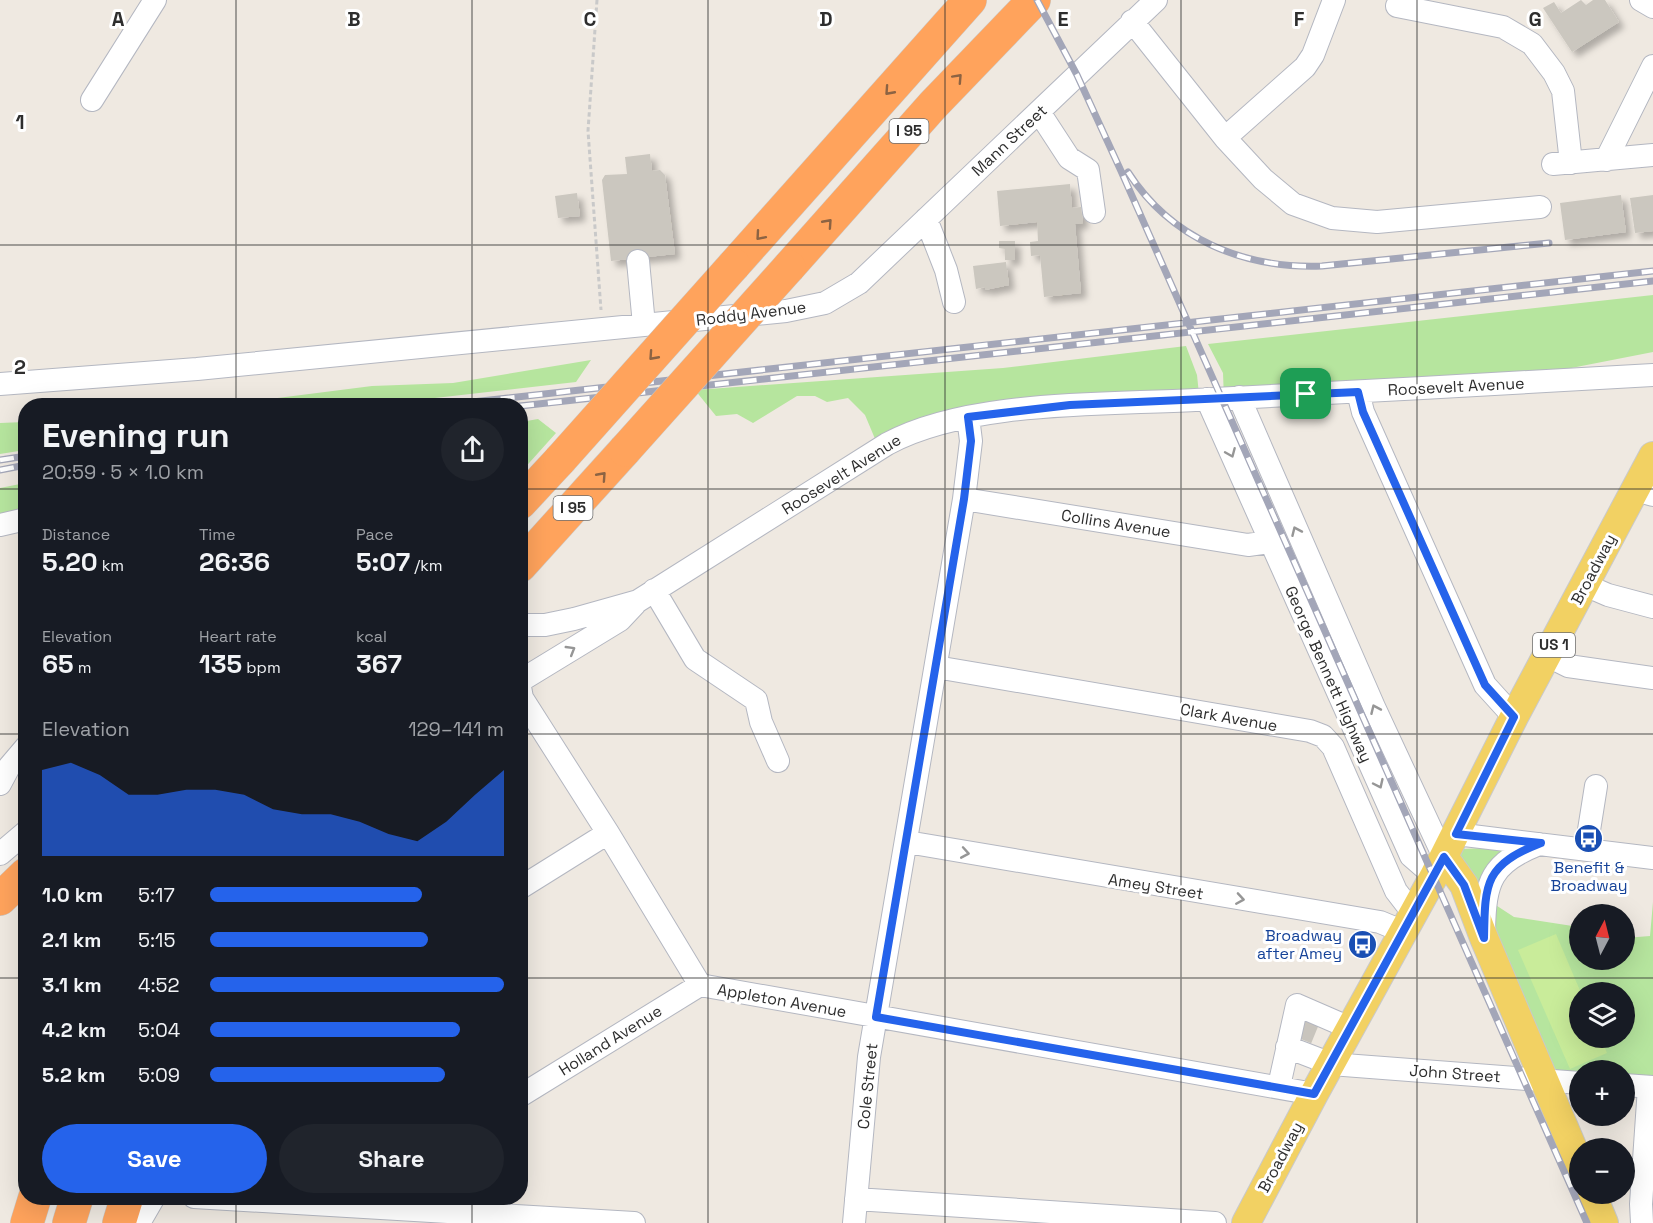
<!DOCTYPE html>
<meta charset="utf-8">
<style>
:root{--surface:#171b24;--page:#20242c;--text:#f1f3f6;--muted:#9ea1a6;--accent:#2563eb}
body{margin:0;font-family:"Space Grotesk",sans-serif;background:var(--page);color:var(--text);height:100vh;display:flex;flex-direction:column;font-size:22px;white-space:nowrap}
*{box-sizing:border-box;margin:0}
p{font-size:20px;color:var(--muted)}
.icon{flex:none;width:33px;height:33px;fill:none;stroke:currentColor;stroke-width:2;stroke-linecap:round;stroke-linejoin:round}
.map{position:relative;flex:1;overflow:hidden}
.side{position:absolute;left:18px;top:398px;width:510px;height:807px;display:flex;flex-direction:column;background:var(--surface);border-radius:24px;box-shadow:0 6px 24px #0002}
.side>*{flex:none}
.needle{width:39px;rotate:7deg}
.tools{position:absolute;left:1569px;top:904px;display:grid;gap:12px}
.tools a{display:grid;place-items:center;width:66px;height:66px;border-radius:50%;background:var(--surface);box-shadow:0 6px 24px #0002;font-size:30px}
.pin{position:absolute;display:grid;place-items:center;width:51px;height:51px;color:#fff;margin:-26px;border-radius:12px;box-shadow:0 3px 9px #0006}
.round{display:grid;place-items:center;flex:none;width:63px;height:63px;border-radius:32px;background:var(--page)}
.summary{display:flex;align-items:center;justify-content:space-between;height:102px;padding:0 24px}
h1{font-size:33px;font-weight:700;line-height:45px}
.figures{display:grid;grid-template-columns:repeat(3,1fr);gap:9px;height:102px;padding:6px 24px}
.figures div{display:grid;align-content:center}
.figures b{font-size:26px;font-weight:700}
.figures small{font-size:16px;font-weight:400}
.figures p{font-size:16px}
.chart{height:168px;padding:12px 24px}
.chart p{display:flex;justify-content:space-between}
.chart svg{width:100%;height:108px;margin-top:6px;fill:var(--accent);opacity:.7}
.button{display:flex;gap:12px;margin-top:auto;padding:12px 24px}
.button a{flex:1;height:69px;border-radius:36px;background:var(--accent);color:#fff;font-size:24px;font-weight:700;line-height:69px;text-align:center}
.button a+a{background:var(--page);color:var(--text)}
ul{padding:0 24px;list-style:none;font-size:20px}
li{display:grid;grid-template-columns:96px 72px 1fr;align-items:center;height:45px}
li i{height:15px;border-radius:8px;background:var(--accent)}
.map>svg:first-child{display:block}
.green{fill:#b6e59e;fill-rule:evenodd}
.pitch{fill:#c9ec9a}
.building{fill:#cbc7bf;filter:url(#shadow)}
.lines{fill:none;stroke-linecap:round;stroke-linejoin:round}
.minor-tunnel{stroke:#c8c4bd;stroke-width:22;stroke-dasharray:22 11;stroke-linecap:butt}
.minor-casing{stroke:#b4b7c1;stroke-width:24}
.major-casing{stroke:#c9c9c9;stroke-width:30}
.highway-casing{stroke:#c9c9c9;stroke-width:34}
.path{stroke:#c9c9c9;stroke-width:3;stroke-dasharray:4.5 3;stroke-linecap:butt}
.minor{stroke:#fff;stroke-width:22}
.major{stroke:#f2d163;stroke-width:28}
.highway{stroke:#ffa35c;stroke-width:33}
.rail-casing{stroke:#a3a6b8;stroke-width:7}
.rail{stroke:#fff;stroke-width:4.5;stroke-dasharray:14;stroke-linecap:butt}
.highway-bridge-casing{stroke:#c9c9c9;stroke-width:34;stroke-linecap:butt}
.highway-bridge{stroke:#ffa35c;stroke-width:33}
.oneway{stroke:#8c6343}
.oneway2{stroke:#969696}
.route-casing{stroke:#fff;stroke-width:12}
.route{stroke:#2563eb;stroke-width:8}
.grid{fill:none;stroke:#2e2e2e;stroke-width:1.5;stroke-opacity:0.55}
.labels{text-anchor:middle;stroke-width:6;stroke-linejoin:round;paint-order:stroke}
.shield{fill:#fff;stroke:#6d6d6d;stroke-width:1.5}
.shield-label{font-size:15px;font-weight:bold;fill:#2e2e2e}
.street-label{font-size:16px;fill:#2e2e2e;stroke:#fff}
.transit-label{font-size:16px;fill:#164399;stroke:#fff}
.grid-label{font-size:20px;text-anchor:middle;font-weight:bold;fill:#2e2e2e;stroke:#fff;stroke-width:6;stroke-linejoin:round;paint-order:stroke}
</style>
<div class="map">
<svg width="1653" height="1223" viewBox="0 0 1653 1223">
<defs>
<filter id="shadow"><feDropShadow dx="5.5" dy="5.5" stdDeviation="3" flood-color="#0004"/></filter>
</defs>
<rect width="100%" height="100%" fill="#efe9e1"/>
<path class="green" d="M1653 295V352L1459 390 1224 399 1223 373 1208 344Z
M1186 346 1197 375 1200 404 974 424 881 453 865 415 848 398 827 402 815 396H797L753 423 737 414 716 416 695 390 1003 368Z
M591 360 576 382 373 405H222L372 386 453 383Z
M538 419 556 433 521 472V422Z
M25 422V450L0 454V423Z
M25 483V511L0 518V488Z
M1524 846 1510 862 1488 900 1514 917 1579 927 1580 960H1624L1625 938 1650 936 1653 902V1095L1625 1094 1624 1071H1580L1579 1091 1560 1089 1441 858 1463 849ZM1580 993H1624V1038H1580Z"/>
<path class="pitch" d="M1556 934 1581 993 1580 1038H1601L1607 1053 1570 1069 1518 950Z"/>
<path class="building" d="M1581 0 1586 5 1593 0H1605L1619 22 1572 52 1543 8 1554 2 1561 13Z
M650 154 652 171 660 170 665 175 675 254 611 261 602 180 605 175 627 174 625 157Z
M1070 184 1072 208 1081 207 1083 223 1075 224 1081 293 1044 297 1040 255 1031 256 1030 242 1038 241 1037 222 1000 226 997 191Z
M577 193 580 216 558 218 555 196Z
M1621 195 1626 232 1565 240 1560 203Z
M1653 195V231L1635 233 1630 198Z
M999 241H1015V260H1005V249L999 248Z
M1006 262 1009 285 985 290V287L976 289 973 266Z"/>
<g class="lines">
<path class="minor-tunnel" d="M1301 1039 1308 1022"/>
<defs>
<path id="minor" d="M1641 0 1653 7
M1397 6 1503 27 1532 44 1554 73 1563 91 1571 163
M1132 21 1225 138 1263 179 1293 204 1332 218 1377 222 1540 207
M92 100 155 0
M1039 112 1069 158 1088 170 1094 212
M1225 138 1305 67 1313 55 1334 0
M1606 160 1653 66
M1553 164 1653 155
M926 219 946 270 954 302
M638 261 644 325
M0 384 197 369 786 311 825 303 859 283 1156 0
M1358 392 1363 412 1485 685 1514 717
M1239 397 1374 707 1444 857
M1207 399 1411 856 1434 876
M1635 490 1653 495
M964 499 1248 545 1269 542
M0 525 26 519
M1585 585 1608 595 1653 607
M654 590 695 659 756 700 761 722 778 761
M520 625H545L574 619 638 601 887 444C968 400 1103 405 1195 400 1348 392 1500 384 1653 375
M1548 656 1568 666 1653 678
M936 667 1310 731 1323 736 1333 747 1396 891 1413 913
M520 681 620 620 635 604
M520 687 522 698 608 833 700 985 1314 1094
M0 784 9 767 26 747
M1456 834 1653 858
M907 842 1380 922 1404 932
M1586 849 1596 786
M0 854 26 832
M520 888 608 833
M1484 931C1485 881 1491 863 1539 844
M1287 1047 1331 1064 1580 1083
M1624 1085 1653 1087
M1279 1086 1297 1005 1350 1028
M520 1096 700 985
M194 1197 634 1223
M856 1199 1215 1223
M139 1223 154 1197
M854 1223 869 1057 964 499 971 441 968 417
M1642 1223 1641 1204 1649 1087"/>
<path id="major" d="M1444 857 1464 885 1484 938 1580 1165
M1592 1194 1604 1223
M1246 1223 1314 1094 1434 876 1514 717 1653 456"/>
<path id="highway" d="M734 265 970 0
M789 267 933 105 1034 0
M520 503 560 460
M520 566 625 450
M0 899 26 874
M27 1223 35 1197
M69 1223 77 1197
M119 1223 127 1197"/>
</defs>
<use href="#minor" class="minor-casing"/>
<use href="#major" class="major-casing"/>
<use href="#highway" class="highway-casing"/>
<path class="path" d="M597 0 588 131 601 310"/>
<use href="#minor" class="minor"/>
<use href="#major" class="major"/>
<use href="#highway" class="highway"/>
<defs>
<path id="rail" d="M1037 0 1077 75 1121 171 1587 1223
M1128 172C1171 239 1244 269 1322 266L1549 243
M445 405 1653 271
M520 406 1653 281
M0 460 26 456
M0 470 26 465"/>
</defs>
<use href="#rail" class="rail-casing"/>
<use href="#rail" class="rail"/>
<defs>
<path id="highway-bridge" d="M625 450 789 267
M560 460 734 265"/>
</defs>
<use href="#highway-bridge" class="highway-bridge-casing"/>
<use href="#highway-bridge" class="highway-bridge"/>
</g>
<defs><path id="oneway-chevron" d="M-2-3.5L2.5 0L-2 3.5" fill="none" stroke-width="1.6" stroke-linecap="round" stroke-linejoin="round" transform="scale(1.5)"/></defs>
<g class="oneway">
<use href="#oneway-chevron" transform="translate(958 78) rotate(-47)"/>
<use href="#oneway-chevron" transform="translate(889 91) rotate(132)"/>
<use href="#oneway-chevron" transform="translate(828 223) rotate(-48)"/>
<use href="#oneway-chevron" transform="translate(760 236) rotate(131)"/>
<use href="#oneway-chevron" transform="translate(653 356) rotate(132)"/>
<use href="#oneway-chevron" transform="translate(602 476) rotate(-48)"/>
</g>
<g class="oneway2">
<use href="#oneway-chevron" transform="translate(1231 453) rotate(67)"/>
<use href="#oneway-chevron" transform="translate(1296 531) rotate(-114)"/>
<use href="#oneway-chevron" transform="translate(571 650) rotate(-31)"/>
<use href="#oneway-chevron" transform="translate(1375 709) rotate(-114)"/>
<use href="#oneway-chevron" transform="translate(1379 784) rotate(65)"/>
<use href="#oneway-chevron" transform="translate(965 853) rotate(10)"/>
<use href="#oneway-chevron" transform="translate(1240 899) rotate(9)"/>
</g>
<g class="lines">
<defs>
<path id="route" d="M1358 392 1363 412 1485 685 1514 717 1456 834 1541 843C1485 865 1485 882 1484 938L1464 885 1444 857 1314 1094 876 1017 964 499 971 441 968 417 1070 405Z"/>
</defs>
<use href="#route" class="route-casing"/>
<use href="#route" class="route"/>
</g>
<path class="grid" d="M236 0V405M472 0V405M708 0V1223M945 0V1223M1181 0V1223M1417 0V1223M0 245H1653M0 489H26M520 489H1653M0 734H26M520 734H1653M0 978H26M520 978H1653M236 1197V1223M472 1197V1223"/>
<defs>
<symbol id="bus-disc" viewBox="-11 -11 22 22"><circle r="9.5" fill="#1a4fb4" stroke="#fff"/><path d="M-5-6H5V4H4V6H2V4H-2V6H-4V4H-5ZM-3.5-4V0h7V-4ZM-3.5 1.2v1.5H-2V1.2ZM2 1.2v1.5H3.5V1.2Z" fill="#fff"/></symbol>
</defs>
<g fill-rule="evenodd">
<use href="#bus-disc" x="1572" y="822" width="33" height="33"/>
<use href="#bus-disc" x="1346" y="928" width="33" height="33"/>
</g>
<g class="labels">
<g class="shield">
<rect x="889.5" y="119" width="39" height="24" rx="4.5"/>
<rect x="553.5" y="496" width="39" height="24" rx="4.5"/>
<rect x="1533" y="633" width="42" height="24" rx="4.5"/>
</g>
<g class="shield-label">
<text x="909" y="136">I 95</text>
<text x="573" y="513">I 95</text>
<text x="1554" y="650">US 1</text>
</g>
<g class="street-label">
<text transform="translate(1009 140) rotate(-43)" y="6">Mann Street</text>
<text transform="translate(751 313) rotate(-7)" y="6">Roddy Avenue</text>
<text transform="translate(1456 386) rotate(-3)" y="6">Roosevelt Avenue</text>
<text transform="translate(841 474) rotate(-32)" y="6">Roosevelt Avenue</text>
<text transform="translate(1116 523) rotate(9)" y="6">Collins Avenue</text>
<text transform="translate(1593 569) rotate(-62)" y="6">Broadway</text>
<text transform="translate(1329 674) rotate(66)" y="6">George Bennett Highway</text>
<text transform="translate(1229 717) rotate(10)" y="6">Clark Avenue</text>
<text transform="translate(1156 886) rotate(9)" y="6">Amey Street</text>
<text transform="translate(782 1000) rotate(10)" y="6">Appleton Avenue</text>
<text transform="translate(610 1040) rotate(-32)" y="6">Holland Avenue</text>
<text transform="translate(1455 1073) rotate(4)" y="6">John Street</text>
<text transform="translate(867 1086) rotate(-84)" y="6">Cole Street</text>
<text transform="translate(1280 1157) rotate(-62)" y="6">Broadway</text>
</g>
<g class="transit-label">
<text x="1589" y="873">Benefit &amp;<tspan x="1589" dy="18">Broadway</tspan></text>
<text x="1342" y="941" text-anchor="end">Broadway<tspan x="1342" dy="18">after Amey</tspan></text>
</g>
</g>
<g class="grid-label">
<text x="118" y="26">A</text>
<text x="354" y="26">B</text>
<text x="590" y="26">C</text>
<text x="826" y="26">D</text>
<text x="1063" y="26">E</text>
<text x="1299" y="26">F</text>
<text x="1535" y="26">G</text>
<text x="20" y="129">1</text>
<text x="20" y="374">2</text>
</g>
</svg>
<div class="tools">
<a><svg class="needle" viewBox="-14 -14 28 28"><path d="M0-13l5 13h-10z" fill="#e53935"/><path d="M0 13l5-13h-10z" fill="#9ea1a6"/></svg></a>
<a><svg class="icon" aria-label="layers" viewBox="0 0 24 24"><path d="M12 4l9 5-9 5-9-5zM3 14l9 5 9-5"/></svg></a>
<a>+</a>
<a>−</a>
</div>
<div class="pin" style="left:1306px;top:394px;background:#1e9e55"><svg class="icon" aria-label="arrive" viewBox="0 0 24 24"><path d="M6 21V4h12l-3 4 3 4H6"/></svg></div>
<section class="side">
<div class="summary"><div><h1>Evening run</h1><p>20:59 · 5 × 1.0 km</p></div><a class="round"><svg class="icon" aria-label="share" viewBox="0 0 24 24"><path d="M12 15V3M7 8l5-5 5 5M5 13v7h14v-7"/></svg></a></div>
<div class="figures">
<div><p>Distance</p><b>5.20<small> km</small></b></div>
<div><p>Time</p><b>26:36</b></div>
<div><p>Pace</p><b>5:07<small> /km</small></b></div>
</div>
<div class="figures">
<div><p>Elevation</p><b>65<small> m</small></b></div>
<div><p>Heart rate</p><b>135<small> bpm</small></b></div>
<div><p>kcal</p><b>367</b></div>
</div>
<div class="chart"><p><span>Elevation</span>129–141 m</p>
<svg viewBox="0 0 160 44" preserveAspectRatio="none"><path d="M0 44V9L10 6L20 11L30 19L40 19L50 17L60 17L70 19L80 25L90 27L100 27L110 30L120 35L130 38L140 30L150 19L160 9V44z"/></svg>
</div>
<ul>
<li><b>1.0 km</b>5:17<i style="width:72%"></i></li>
<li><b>2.1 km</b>5:15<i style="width:74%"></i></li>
<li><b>3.1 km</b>4:52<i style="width:100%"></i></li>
<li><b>4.2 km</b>5:04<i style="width:85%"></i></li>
<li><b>5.2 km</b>5:09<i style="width:80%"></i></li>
</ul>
<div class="button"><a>Save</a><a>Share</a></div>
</section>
</div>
